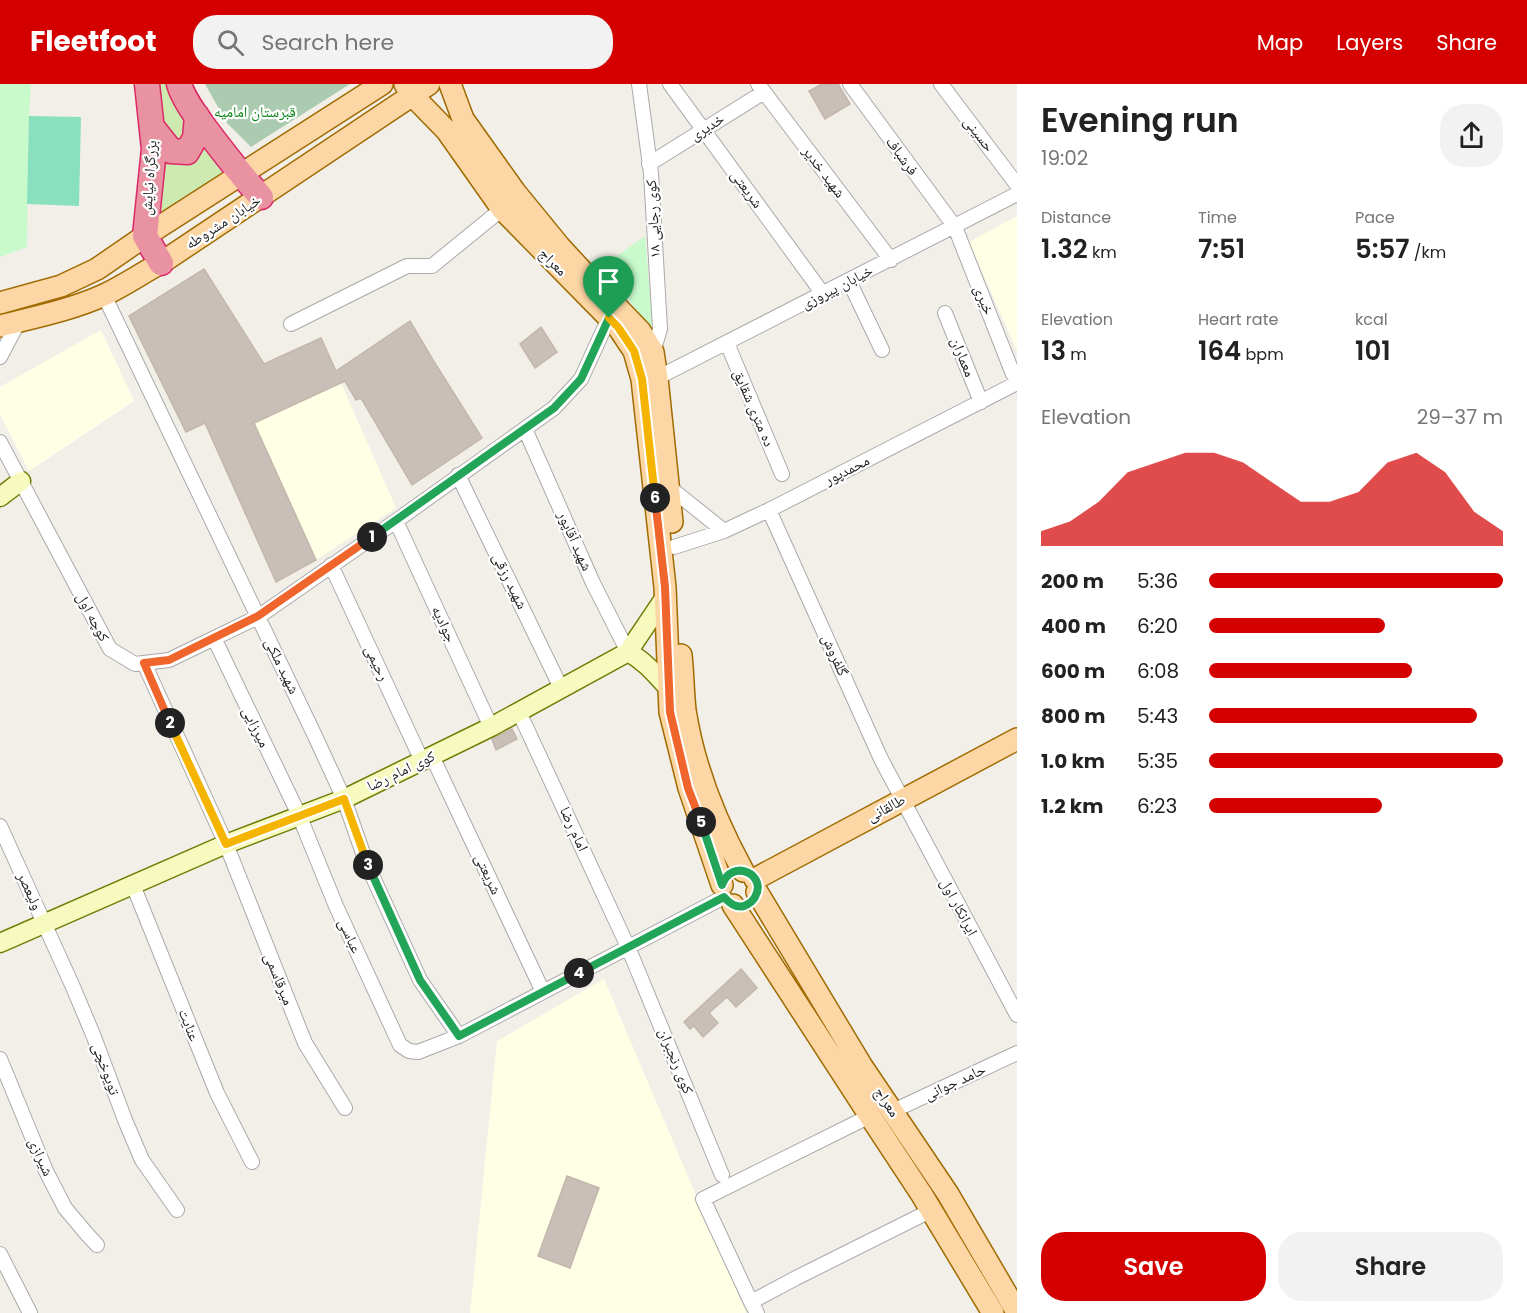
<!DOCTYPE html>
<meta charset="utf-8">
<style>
:root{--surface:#fff;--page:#f2f2f2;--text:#222;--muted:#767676;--accent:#d40000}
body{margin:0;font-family:Poppins,"Noto Naskh Arabic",sans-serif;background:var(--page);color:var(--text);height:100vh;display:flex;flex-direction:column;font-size:22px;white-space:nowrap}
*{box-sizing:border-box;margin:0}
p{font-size:20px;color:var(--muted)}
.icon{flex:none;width:33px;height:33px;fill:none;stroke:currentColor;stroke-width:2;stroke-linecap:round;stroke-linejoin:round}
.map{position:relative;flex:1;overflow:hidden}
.panel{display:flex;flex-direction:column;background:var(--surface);width:510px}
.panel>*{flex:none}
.pin{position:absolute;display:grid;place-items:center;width:51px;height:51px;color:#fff;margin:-62px -26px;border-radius:50% 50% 50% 0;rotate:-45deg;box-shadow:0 0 6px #0007}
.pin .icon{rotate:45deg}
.km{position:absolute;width:30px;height:30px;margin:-15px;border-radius:50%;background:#222;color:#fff;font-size:16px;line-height:30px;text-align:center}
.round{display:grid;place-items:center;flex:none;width:63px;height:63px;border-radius:24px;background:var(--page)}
.headline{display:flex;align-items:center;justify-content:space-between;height:102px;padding:0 24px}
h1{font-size:33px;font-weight:600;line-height:45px}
.stats{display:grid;grid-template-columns:repeat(3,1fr);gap:9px;height:102px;padding:6px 24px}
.stats div{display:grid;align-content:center}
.stats b{font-size:26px;font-weight:600}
.stats small{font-size:16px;font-weight:400}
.stats p{font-size:16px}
.chart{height:168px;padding:12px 24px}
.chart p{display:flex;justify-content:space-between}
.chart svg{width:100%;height:108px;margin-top:6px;fill:var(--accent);opacity:.7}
.action{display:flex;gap:12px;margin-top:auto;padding:12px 24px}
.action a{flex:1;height:69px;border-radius:24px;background:var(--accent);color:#fff;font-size:24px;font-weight:600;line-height:69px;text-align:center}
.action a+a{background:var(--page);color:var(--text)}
ul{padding:0 24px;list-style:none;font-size:20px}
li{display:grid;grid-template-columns:96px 72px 1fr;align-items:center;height:45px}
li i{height:15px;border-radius:8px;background:var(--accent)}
header{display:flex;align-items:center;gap:36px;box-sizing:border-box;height:84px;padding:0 30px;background:var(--accent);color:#fff}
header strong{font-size:28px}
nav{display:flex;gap:33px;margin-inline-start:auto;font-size:21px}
.search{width:420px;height:54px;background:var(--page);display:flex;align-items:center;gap:15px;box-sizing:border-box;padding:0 21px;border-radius:24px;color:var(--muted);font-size:22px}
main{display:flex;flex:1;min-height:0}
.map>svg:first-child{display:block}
.education{fill:#ffffe5}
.grass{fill:#cdebb0}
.cemetery{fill:#aacbaf}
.park{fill:#c8facc}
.pitch{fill:#88e0be}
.building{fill:#c7bfb8;stroke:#c4b6ab;stroke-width:1.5}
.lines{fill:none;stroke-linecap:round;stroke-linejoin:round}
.street-casing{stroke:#a9a9a9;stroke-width:16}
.secondary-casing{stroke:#707d05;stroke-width:21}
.primary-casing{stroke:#a06b00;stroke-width:24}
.highway-casing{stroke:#dc2a67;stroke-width:27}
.street{stroke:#fff;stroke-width:14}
.secondary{stroke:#f7fabf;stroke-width:18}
.primary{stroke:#fcd6a4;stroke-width:21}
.highway{stroke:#e892a2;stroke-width:24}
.split-1-casing{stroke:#fff;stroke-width:12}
.split-2-casing{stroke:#fff;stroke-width:12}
.split-3-casing{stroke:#fff;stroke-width:12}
.split-4-casing{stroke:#fff;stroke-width:12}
.split-5-casing{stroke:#fff;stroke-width:12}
.split-6-casing{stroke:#fff;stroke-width:12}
.split-7-casing{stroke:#fff;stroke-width:12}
.split-1{stroke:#22a559;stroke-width:8}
.split-2{stroke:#f0652b;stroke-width:8}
.split-3{stroke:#f5b400;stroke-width:8}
.split-4{stroke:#22a559;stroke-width:8}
.split-5{stroke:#22a559;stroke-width:8}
.split-6{stroke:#f0652b;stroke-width:8}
.split-7{stroke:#f5b400;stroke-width:8}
.labels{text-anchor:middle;stroke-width:4.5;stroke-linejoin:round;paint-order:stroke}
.park-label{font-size:15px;fill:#0c8416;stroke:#fff}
.street-label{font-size:15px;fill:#222;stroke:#fff}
</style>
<header>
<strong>Fleetfoot</strong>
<div class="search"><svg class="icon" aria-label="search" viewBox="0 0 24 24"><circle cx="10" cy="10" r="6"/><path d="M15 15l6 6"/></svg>Search here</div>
<nav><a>Map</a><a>Layers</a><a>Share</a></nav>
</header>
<main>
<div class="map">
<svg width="1017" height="1229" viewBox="0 0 1017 1229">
<rect width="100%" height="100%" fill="#f2efe9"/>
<path class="education" d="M1017 132V267L969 158Z
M101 246 134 317 29 387 0 331V303Z
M341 299 396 424 316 476 254 339Z
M604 895 746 1229H470L497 957Z"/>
<path class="grass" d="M156 0H169L226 90 158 133Z"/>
<path class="cemetery" d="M205 0H350L251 63 227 39Z"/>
<path class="park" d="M0 0H31L29 32 27 163 0 173Z
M645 152 653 248 603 182Z"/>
<path class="pitch" d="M29 32 81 33 79 122 27 120Z"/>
<path class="building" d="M822 0H838L850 20 825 35 809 7Z
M204 185 264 280 321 254 336 287 410 237 433 276 482 354 412 401 361 314 356 316 345 297 254 339 316 476 276 498 205 339 186 348 129 232Z
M541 243 557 268 535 284 520 260Z
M512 645 517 655 496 666 492 655Z
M741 885 757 904 736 923 727 913 709 929 718 939 703 953 694 942 690 945 684 938Z
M567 1092 599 1104 570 1184 538 1172Z"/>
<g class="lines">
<defs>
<path id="street" d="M639 0 651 89 660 245 653 268
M670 0 823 210
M758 0 891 176
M850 0 955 143 1013 290
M941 0 1017 101
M649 80 764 8
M849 197 882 266
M104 211 315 652 344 715 366 778 420 896 459 952
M945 229 981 318
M291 240 407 182H432L502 125
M727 259 782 390
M0 273 19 237
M657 294 1017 110
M525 345 593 499 628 568
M0 358 110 565 135 580 169 576 258 533 396 437 554 324 581 295 609 234
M458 391 561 604
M669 403 724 447
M769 426 881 675 1017 931
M396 437 491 643
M674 463 724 447 769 426 1017 299
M331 481 422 677
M214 554 299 731 336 822 400 961 409 967 418 968 459 952 724 813
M144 579 226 760 305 959 345 1024
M519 628 628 863 722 1091
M432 672 543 908
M0 742 73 903 94 953 125 1036 142 1076 177 1126
M133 801 217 1009 252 1078
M0 975 46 1087 65 1124 86 1149 97 1161
M893 1027 1017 969
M0 1170 30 1229
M751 1218 703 1115 870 1032
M757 1229 751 1218 796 1194 932 1126"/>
<path id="secondary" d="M0 413 21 397
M628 568C645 577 656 591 669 605
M0 859 226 760 344 715 491 643 628 568 665 513"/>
<path id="primary" d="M405 0 412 11 447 47 502 125 618 243 634 267 642 295 665 503 670 628 689 704 722 801
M450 0 463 35 515 108 560 163 584 189
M0 219 61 202 97 185 145 152 382 0
M616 222 640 247 653 268 657 294 672 438
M0 242C35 233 71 226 104 211 124 202 142 189 161 179L429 0
M681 571C683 589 683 608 685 626 694 684 715 736 743 787
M755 795 1017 655
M757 808 861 981 948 1110 1017 1228
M733 821 870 1032 922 1111 993 1229"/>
<path id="highway" d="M147 0 154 65 145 152 161 179
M179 0C184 16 195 30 205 44 223 68 241 91 261 113
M152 43 171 67 187 68 195 54 197 32"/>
</defs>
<use href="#street" class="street-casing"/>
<use href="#secondary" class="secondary-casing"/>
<use href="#primary" class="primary-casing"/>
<use href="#highway" class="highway-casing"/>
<use href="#street" class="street"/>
<use href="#secondary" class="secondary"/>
<use href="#primary" class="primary"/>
<use href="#highway" class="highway"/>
</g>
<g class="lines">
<defs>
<path id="split-1" d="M372 453 554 324 581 295 609 234"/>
<path id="split-2" d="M170 639 144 579 169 576 258 532 372 453"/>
<path id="split-3" d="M170 639 226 760 344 715 368 781"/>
<path id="split-4" d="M368 781 420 896 459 952 579 889"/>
<path id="split-5" d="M579 889 724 813C729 819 736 824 744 822 749 820 753 817 755 813 768 791 732 773 722 801L701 738"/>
<path id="split-6" d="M655 414 665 503 670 628 688 704 701 738"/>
<path id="split-7" d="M609 234 618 243 634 267 642 295 655 414"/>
</defs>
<use href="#split-1" class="split-1-casing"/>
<use href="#split-2" class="split-2-casing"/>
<use href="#split-3" class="split-3-casing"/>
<use href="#split-4" class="split-4-casing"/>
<use href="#split-5" class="split-5-casing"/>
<use href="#split-6" class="split-6-casing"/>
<use href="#split-7" class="split-7-casing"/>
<use href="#split-1" class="split-1"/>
<use href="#split-2" class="split-2"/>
<use href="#split-3" class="split-3"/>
<use href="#split-4" class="split-4"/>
<use href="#split-5" class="split-5"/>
<use href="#split-6" class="split-6"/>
<use href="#split-7" class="split-7"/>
</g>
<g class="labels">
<g class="park-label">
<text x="255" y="33">قبرستان امامیه</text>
</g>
<g class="street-label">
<text transform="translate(707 43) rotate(-32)" y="5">خدیری</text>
<text transform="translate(979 50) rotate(53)" y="5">حسینی</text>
<text transform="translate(902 72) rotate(54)" y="5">فرشباف</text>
<text transform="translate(824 88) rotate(53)" y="5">شهید خدیر</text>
<text transform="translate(149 94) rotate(-86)" y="5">بزرگراه نیایش</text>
<text transform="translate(747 105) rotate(54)" y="5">شریعتی</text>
<text transform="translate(653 135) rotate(-93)" y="5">کوی رجایی ۱۸</text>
<text transform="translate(223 138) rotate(-33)" y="5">خیابان مشروطه</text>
<text transform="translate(553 178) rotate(45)" y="5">معراج</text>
<text transform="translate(837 203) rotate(-27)" y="5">خیابان پیروزی</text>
<text transform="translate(984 216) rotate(68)" y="5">خیری</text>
<text transform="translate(963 273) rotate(68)" y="5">معماران</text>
<text transform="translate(754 324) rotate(67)" y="5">ده متری شقایق</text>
<text transform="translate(847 386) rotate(-27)" y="5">محمدپور</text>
<text transform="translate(575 457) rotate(66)" y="5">شهید آقاپور</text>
<text transform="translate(510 497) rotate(64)" y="5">شهید رزقی</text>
<text transform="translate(93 533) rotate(62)" y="5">کوچه اول</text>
<text transform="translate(444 540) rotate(65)" y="5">جوادیه</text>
<text transform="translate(835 571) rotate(66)" y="5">گلفروش</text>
<text transform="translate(377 579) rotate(65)" y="5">رحیمی</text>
<text transform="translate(282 582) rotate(64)" y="5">شهید ملکی</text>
<text transform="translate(256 643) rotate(64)" y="5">میرزایی</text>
<text transform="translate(401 687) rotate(-26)" y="5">کوی امام رضا</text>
<text transform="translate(886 724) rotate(-28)" y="5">طالقانی</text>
<text transform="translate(574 745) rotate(65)" y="5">امام رضا</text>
<text transform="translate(488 790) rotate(65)" y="5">شریعتی</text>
<text transform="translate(30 807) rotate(65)" y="5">ولیعصر</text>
<text transform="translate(959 823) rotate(62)" y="5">ایرانکار اول</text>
<text transform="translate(350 852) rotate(66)" y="5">عباسی</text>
<text transform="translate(279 895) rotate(68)" y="5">میرقاسمی</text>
<text transform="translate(189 941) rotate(68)" y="5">عنایت</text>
<text transform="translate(676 977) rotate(68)" y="5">کوی رنجبران</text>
<text transform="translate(106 985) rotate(70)" y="5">تویوخچی</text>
<text transform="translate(955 998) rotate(-25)" y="5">حامد جوانی</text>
<text transform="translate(887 1018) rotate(56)" y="5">معراج</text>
<text transform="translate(41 1073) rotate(66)" y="5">شیرازی</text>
</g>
</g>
</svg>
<div class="pin" style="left:609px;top:234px;background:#1e9e55"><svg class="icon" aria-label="arrive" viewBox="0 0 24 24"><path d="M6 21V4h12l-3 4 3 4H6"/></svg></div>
<b class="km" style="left:372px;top:453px">1</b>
<b class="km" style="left:170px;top:639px">2</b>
<b class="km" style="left:368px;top:781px">3</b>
<b class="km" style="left:579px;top:889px">4</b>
<b class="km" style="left:701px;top:738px">5</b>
<b class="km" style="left:655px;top:414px">6</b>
</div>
<section class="panel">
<div class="headline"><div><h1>Evening run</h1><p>19:02</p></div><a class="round"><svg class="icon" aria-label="share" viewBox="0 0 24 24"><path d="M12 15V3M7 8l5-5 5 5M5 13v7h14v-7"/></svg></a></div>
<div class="stats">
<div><p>Distance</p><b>1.32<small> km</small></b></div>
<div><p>Time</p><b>7:51</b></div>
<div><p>Pace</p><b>5:57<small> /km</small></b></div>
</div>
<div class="stats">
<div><p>Elevation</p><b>13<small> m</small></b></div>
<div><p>Heart rate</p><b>164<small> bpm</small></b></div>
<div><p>kcal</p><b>101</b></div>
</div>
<div class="chart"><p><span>Elevation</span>29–37 m</p>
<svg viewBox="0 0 160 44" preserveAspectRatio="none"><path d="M0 44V38L10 34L20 26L30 14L40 10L50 6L60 6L70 10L80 18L90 26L100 26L110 22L120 10L130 6L140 14L150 30L160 38V44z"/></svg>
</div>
<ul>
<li><b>200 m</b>5:36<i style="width:100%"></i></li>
<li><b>400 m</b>6:20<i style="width:60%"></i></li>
<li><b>600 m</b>6:08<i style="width:69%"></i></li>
<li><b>800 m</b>5:43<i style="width:91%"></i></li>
<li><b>1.0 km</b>5:35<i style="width:100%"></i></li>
<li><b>1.2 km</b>6:23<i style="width:59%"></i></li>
</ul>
<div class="action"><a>Save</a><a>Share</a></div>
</section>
</main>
